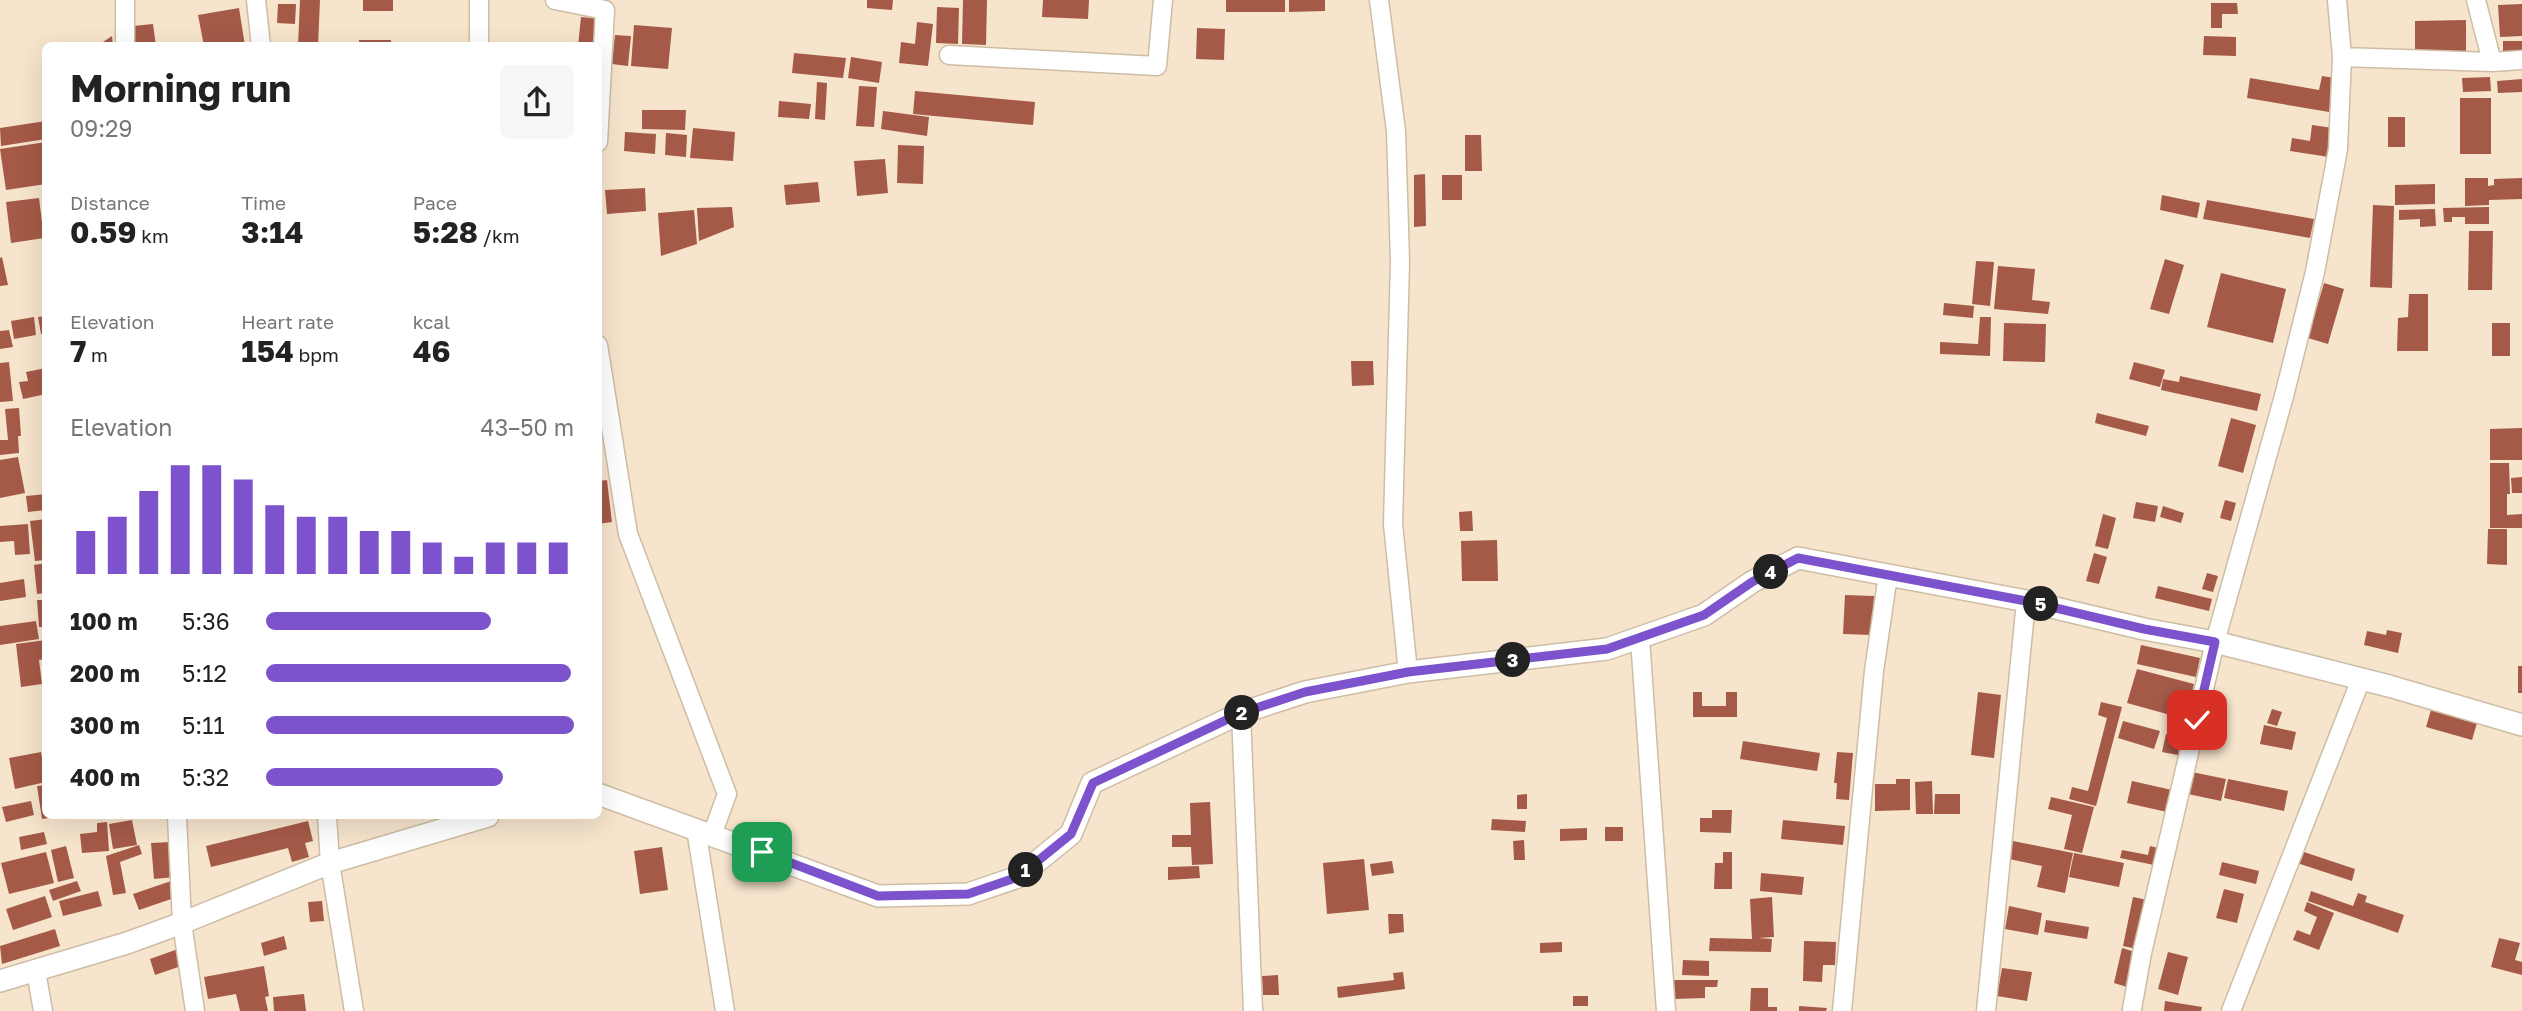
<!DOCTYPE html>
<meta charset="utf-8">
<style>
:root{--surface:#fff;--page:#f6f6f6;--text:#222;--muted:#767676;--accent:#7c53cd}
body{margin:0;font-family:"Golos Text",sans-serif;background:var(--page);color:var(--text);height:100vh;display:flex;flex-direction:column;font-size:26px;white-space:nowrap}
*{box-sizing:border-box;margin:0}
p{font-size:23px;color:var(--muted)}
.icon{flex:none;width:38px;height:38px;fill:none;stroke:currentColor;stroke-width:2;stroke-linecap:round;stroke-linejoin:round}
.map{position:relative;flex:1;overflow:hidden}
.sheet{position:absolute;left:42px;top:42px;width:560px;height:777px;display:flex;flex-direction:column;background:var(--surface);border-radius:10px;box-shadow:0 7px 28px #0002}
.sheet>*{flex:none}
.pin{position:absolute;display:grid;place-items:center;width:60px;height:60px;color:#fff;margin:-30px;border-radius:14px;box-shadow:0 4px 10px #0006}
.km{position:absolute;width:35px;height:35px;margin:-18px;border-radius:50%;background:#222;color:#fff;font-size:19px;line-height:35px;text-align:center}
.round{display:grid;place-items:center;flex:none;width:74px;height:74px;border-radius:10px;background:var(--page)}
.head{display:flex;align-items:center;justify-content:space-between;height:119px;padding:0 28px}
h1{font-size:38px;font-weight:700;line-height:52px}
.stats{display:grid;grid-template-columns:repeat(3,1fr);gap:10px;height:119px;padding:7px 28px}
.stats div{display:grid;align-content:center}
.stats b{font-size:30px;font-weight:700}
.stats small{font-size:19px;font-weight:400}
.stats p{font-size:19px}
.chart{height:196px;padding:14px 28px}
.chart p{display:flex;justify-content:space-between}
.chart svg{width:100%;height:126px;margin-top:7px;stroke:var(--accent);stroke-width:6}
ul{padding:0 28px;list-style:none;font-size:23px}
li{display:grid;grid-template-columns:112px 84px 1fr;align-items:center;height:52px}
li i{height:18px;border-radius:9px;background:var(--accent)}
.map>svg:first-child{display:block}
.building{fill:#a55a48}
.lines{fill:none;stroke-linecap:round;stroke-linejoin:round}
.minor-casing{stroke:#cebda5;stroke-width:21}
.tertiary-casing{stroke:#cebda5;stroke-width:24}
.minor{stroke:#fff;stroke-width:18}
.tertiary{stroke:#fff;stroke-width:21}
.route-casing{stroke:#fff;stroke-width:14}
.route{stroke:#7c53cd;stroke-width:9}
</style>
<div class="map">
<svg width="2522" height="1011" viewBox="0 0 2522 1011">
<rect width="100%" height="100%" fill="#f6e4cc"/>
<path class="building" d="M300 0H320L318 46H298Z
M363 0H393V11H363Z
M867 0H893L892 10 867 8Z
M963 0H987L986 45 962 44Z
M1043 0H1089L1088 19 1042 17Z
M1226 0H1285V12H1226Z
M1289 0H1325V11L1289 12Z
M2211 3H2237L2238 14H2222V28H2211Z
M278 4H296L295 24 277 23Z
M2522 4V36L2500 37 2498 5Z
M937 7 959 8 958 44 936 43Z
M239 8 245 46H204L198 15Z
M581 17 600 19 598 46H578Z
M2466 20V54L2415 55V21Z
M917 22 933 24 928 66 899 63 901 42 915 44Z
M153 24 156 46H135L133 26Z
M634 25 672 28 668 69 631 66Z
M1197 28 1225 29 1224 60 1196 59Z
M615 35 631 36 628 66 612 64Z
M112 36 113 46H97Z
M2204 36 2236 37V56L2203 55Z
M359 40H391V46H359Z
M2503 41H2522V58L2503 59Z
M323 43H353V46H323Z
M794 53 846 58 843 78 792 73Z
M851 57 882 62 879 83 848 78Z
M2322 76 2335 78 2329 112 2247 98 2250 78 2319 90Z
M2490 77 2491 91 2463 92 2462 78Z
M2522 79V92L2498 93 2497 81Z
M817 82 827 83 825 120 815 119Z
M859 86 877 87 874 127 856 126Z
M915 91 1035 102 1033 125 913 114Z
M2460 98H2491V154H2460Z
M779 101 811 104 809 119 778 117Z
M642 110H686L685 130 642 129Z
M883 111 929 117 927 136 881 129Z
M2388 117H2405V147H2388Z
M46 121V139L1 146 0 128Z
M2312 125 2333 128 2329 157 2290 151 2292 138 2310 141Z
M693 128 735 132 733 161 690 158Z
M625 132 656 134 655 154 624 151Z
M666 133 687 135 686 157 665 155Z
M1465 135H1481L1482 171H1465Z
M46 142V184L6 190 0 149Z
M898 145 924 146 923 184 897 183Z
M885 159 888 193 857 196 854 161Z
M1425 174 1426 226 1414 227V175Z
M1442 175H1462V200H1442Z
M2465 178H2488V186L2494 185V179L2522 178V199L2489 200V205L2465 206Z
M818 182 820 202 786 205 784 185Z
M2435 184V204L2395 205V185Z
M645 188 646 211 607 214 605 190Z
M2162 195 2200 203 2197 218 2160 210Z
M39 198 44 238 11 243 6 202Z
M2207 200 2314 219 2310 238 2203 219Z
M2373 205 2394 206 2392 288 2370 287Z
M732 207 734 227 699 241 697 208Z
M2489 207V224H2465V217H2452V222H2444L2443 208Z
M2435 209 2436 226 2420 227V219L2399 220V210Z
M694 210 697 244 661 256 658 213Z
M2469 231H2493L2492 290H2468Z
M2 257 8 285 0 286V258Z
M2165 259 2184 265 2169 314 2150 309Z
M1976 261 1994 262 1990 306 1972 304Z
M1998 266 2035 269 2032 300 2050 302 2048 314 1994 309Z
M2221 273 2286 289 2273 343 2207 327Z
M2324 283 2344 289 2328 344 2308 338Z
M2409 294H2428V351H2397L2398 318 2408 317Z
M1944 303 1974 306 1973 318 1943 315Z
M46 316V333L41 334 38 317Z
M34 317 36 335 14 339 11 321Z
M1980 317H1991L1990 356 1940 354V342L1978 344Z
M2004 323 2046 324 2045 362 2003 361Z
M2492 323H2510V356H2492Z
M9 330 13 347 0 349V331Z
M1351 361H1373L1374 385 1352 386Z
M9 362 13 401 0 402V363Z
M2134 362 2165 370 2160 387 2129 379Z
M46 368V394L23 399 19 382 28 381 26 372Z
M2180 376 2261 394 2257 411 2161 390 2163 379 2179 382Z
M19 408 21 436H18L19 453 0 455V440H8L5 409Z
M2097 413 2149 426 2146 436 2095 423Z
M2231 418 2256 425 2243 473 2218 466Z
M2522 428V460H2490V429Z
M18 457 25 493 0 498V460Z
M2490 463H2509L2510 494H2507V515L2522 514V528H2490Z
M2522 477V493H2512L2511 478Z
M607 480 612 522 598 524V481Z
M46 494V510L28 512 26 496Z
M2225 500 2236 503 2231 521 2220 518Z
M2136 502 2158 506 2155 522 2133 518Z
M2163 506 2184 513 2181 523 2160 517Z
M1472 511 1473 531H1460L1459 512Z
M2103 514 2116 518 2108 549 2095 546Z
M46 519V560L35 561 30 521Z
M28 524 30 554 15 555 14 541 0 542V526Z
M2488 529H2507V565L2487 564Z
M1497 540 1498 581H1462L1461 541Z
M2094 553 2107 557 2099 584 2086 581Z
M46 563V593L37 594 34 565Z
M2207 573 2218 576 2213 592 2202 589Z
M24 579 26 597 0 601V583Z
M2158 586 2212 599 2209 611 2155 598Z
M1845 595 1874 596 1872 635 1843 634Z
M37 600H46V627H39Z
M36 621 39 639 0 645V626Z
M2387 630 2402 633 2398 653 2364 645 2367 631 2386 635Z
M46 640V659L39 660 42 684 21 687 16 644Z
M2141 645 2200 658 2196 677 2137 664Z
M2518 666H2522V693H2518Z
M2137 669 2194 684 2185 719 2127 703Z
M1693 692H1702V706H1726V692H1737V717H1693Z
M1978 692 2001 695 1994 758 1971 755Z
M2101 702 2122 707 2096 806 2069 799 2072 787 2088 791 2107 718 2098 715Z
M2272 709 2282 712 2277 726 2267 723Z
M2431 710 2477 723 2472 740 2426 727Z
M2123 721 2160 731 2154 749 2118 738Z
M2264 725 2296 732 2292 750 2260 744Z
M2166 734 2181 737 2178 755 2162 752Z
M1743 741 1820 753 1817 771 1740 759Z
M41 752 46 782 15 789 9 758Z
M1837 752 1853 753 1849 800 1836 799 1837 783H1834Z
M2192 772 2226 779 2221 801 2188 794Z
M1896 779H1910V810L1875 811V784H1896Z
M2228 779 2288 791 2284 811 2224 798Z
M1932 781 1933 814H1916L1915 782Z
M2132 781 2172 790 2167 812 2127 803Z
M46 785V816L55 817 42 819 37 786Z
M1527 794V809H1517V795Z
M1935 794H1960V814H1934Z
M2051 797 2094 807 2082 853 2064 849 2072 815 2048 809Z
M31 801 34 815 6 822 2 807Z
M1210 802 1213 864 1192 865 1191 847H1172V835H1191L1190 803Z
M1712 810H1732L1731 833 1700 832V818H1712Z
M1492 819 1526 821 1525 832 1491 830Z
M132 820 137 845 113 849 109 824Z
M1783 820 1845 826 1843 845 1781 839Z
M308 821 313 841 305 843 309 857 292 862 288 848 211 867 206 846Z
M107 822 109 851 82 853 80 834 97 832V823Z
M1605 827H1623V841H1605Z
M1587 828V840L1560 841V829Z
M44 832 47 844 21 850 19 837Z
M1524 840 1525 860H1514L1513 841Z
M2013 841 2073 853 2065 893 2037 887 2042 866 2009 859Z
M171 842 175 877 154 879 151 843Z
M139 845 142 854 120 862 126 893 113 895 106 856Z
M66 846 74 878 58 882 51 850Z
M2150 846 2158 848 2154 865 2120 858 2122 850 2148 855Z
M662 847 668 890 640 894 634 851Z
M2298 850 2355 869 2352 881 2294 862Z
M46 852 54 883 9 894 1 863Z
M1723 852H1732V889H1714L1715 863H1723Z
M2074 853 2124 863 2119 887 2069 877Z
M1364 859 1369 910 1327 914 1323 863Z
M1392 861 1394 873 1372 876 1370 864Z
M2222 862 2259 871 2256 884 2219 875Z
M1199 866 1200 878 1168 880V867Z
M1761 873 1804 877 1802 895 1760 891Z
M174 880 180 896 139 910 133 894Z
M77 881 81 891 53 901 49 890Z
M2224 889 2244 894 2237 923 2216 918Z
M98 891 102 906 63 916 59 901Z
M2311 891 2353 906 2358 893 2367 896 2365 902 2404 915 2398 933 2308 901Z
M45 896 52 917 13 930 6 909Z
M1772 897 1774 937 1758 938 1772 939 1771 952 1709 951 1710 938 1752 939 1750 899Z
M2133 897 2148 900 2137 949 2123 946Z
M322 901 324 921 310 922 308 902Z
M2307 902 2334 913 2319 950 2293 940 2297 930 2310 935 2317 917 2304 911Z
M2009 906 2042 913 2038 935 2005 929Z
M1388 914H1403L1404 932 1389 934Z
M2046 920 2089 927 2087 939 2044 932Z
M55 929 60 946 2 964 0 946Z
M284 936 287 949 264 956 261 943Z
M2499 938 2520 943 2515 960 2522 962V975L2491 967Z
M1804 941 1836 942 1835 965H1823L1822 982 1803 981Z
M1562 942V952L1540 953V943Z
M2122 948 2135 952 2127 987 2114 983Z
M178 949 184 965 155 975 150 959Z
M2168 952 2188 957 2178 995 2158 989Z
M1683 960 1709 961V976L1682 975Z
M264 966 269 996 265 997 268 1011H240L236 994 208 999 204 977Z
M2002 968 2032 972 2027 1001 1997 996Z
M1403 972 1405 989 1338 998 1337 987 1394 980 1393 973Z
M1278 975 1279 995H1263L1262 976Z
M1674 980H1718L1717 987H1705V998L1674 999Z
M1751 988H1768V1007H1777V1011H1750Z
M304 994 306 1011H274L273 997Z
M1573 996H1588V1006H1573Z
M2165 1001 2202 1007 2201 1011H2164Z
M1799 1006 1827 1008 1826 1011H1799Z"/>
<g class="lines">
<defs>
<path id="minor" d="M125 0V46
M256 0 261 46
M555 0 605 10 598 142
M1379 0 1396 131 1400 262 1393 524 1408 672
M2476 0 2492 62
M479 46V0
M949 55 1157 66 1163 0
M2342 57 2492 62 2522 60
M598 345 628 534 727 794 712 835
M1640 638 1666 1011
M1241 713 1253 1011
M177 816 182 923 195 1011
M327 816 330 863 354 1011
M696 829 725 1011
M36 971 43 1011
M2132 1009 2142 953 2215 642 2284 396 2315 272 2338 149 2342 57 2337 0
M1842 1011 1874 671 1888 575
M1986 1011 2026 601
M2231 1011 2361 679"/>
<path id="tertiary" d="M598 794 878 896 968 894 1018 877 1071 834 1092 783 1241 713 1305 692 1408 672 1607 649 1704 615 1752 582 1798 558 2026 601 2144 629 2215 642 2389 686 2522 725
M0 981 127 943 182 923 330 863 488 816"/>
</defs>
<use href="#minor" class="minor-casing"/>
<use href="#tertiary" class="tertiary-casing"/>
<use href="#minor" class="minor"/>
<use href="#tertiary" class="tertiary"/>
</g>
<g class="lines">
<defs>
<path id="route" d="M762 852 878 896 968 894 1018 877 1071 834 1093 783 1241 713 1305 692 1408 672 1607 649 1704 615 1752 582 1798 558 2026 601 2144 629 2215 642 2197 720"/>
</defs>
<use href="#route" class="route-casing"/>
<use href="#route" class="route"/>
</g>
</svg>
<div class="pin" style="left:762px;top:852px;background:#1e9e55"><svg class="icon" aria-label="arrive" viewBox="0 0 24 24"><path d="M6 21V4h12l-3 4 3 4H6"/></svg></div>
<div class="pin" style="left:2197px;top:720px;background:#d93025"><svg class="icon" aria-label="check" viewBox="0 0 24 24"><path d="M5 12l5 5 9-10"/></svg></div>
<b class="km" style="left:1026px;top:870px">1</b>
<b class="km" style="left:1242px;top:713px">2</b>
<b class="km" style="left:1513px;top:660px">3</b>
<b class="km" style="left:1771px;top:572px">4</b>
<b class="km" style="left:2041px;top:604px">5</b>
<section class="sheet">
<div class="head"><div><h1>Morning run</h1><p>09:29</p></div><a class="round"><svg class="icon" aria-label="share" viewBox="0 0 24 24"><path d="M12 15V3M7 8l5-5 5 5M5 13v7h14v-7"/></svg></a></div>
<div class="stats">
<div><p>Distance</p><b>0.59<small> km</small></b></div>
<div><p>Time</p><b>3:14</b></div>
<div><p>Pace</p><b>5:28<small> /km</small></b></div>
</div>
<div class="stats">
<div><p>Elevation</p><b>7<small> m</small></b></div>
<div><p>Heart rate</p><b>154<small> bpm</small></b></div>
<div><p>kcal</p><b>46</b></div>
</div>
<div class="chart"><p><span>Elevation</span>43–50 m</p>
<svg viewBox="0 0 160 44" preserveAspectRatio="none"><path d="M5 44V29M15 44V24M25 44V15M35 44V6M45 44V6M55 44V11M65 44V20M75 44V24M85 44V24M95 44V29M105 44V29M115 44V33M125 44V38M135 44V33M145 44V33M155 44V33"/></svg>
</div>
<ul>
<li><b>100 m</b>5:36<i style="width:73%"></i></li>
<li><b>200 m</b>5:12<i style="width:99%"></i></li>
<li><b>300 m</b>5:11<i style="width:100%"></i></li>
<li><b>400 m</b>5:32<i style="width:77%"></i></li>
</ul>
</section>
</div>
